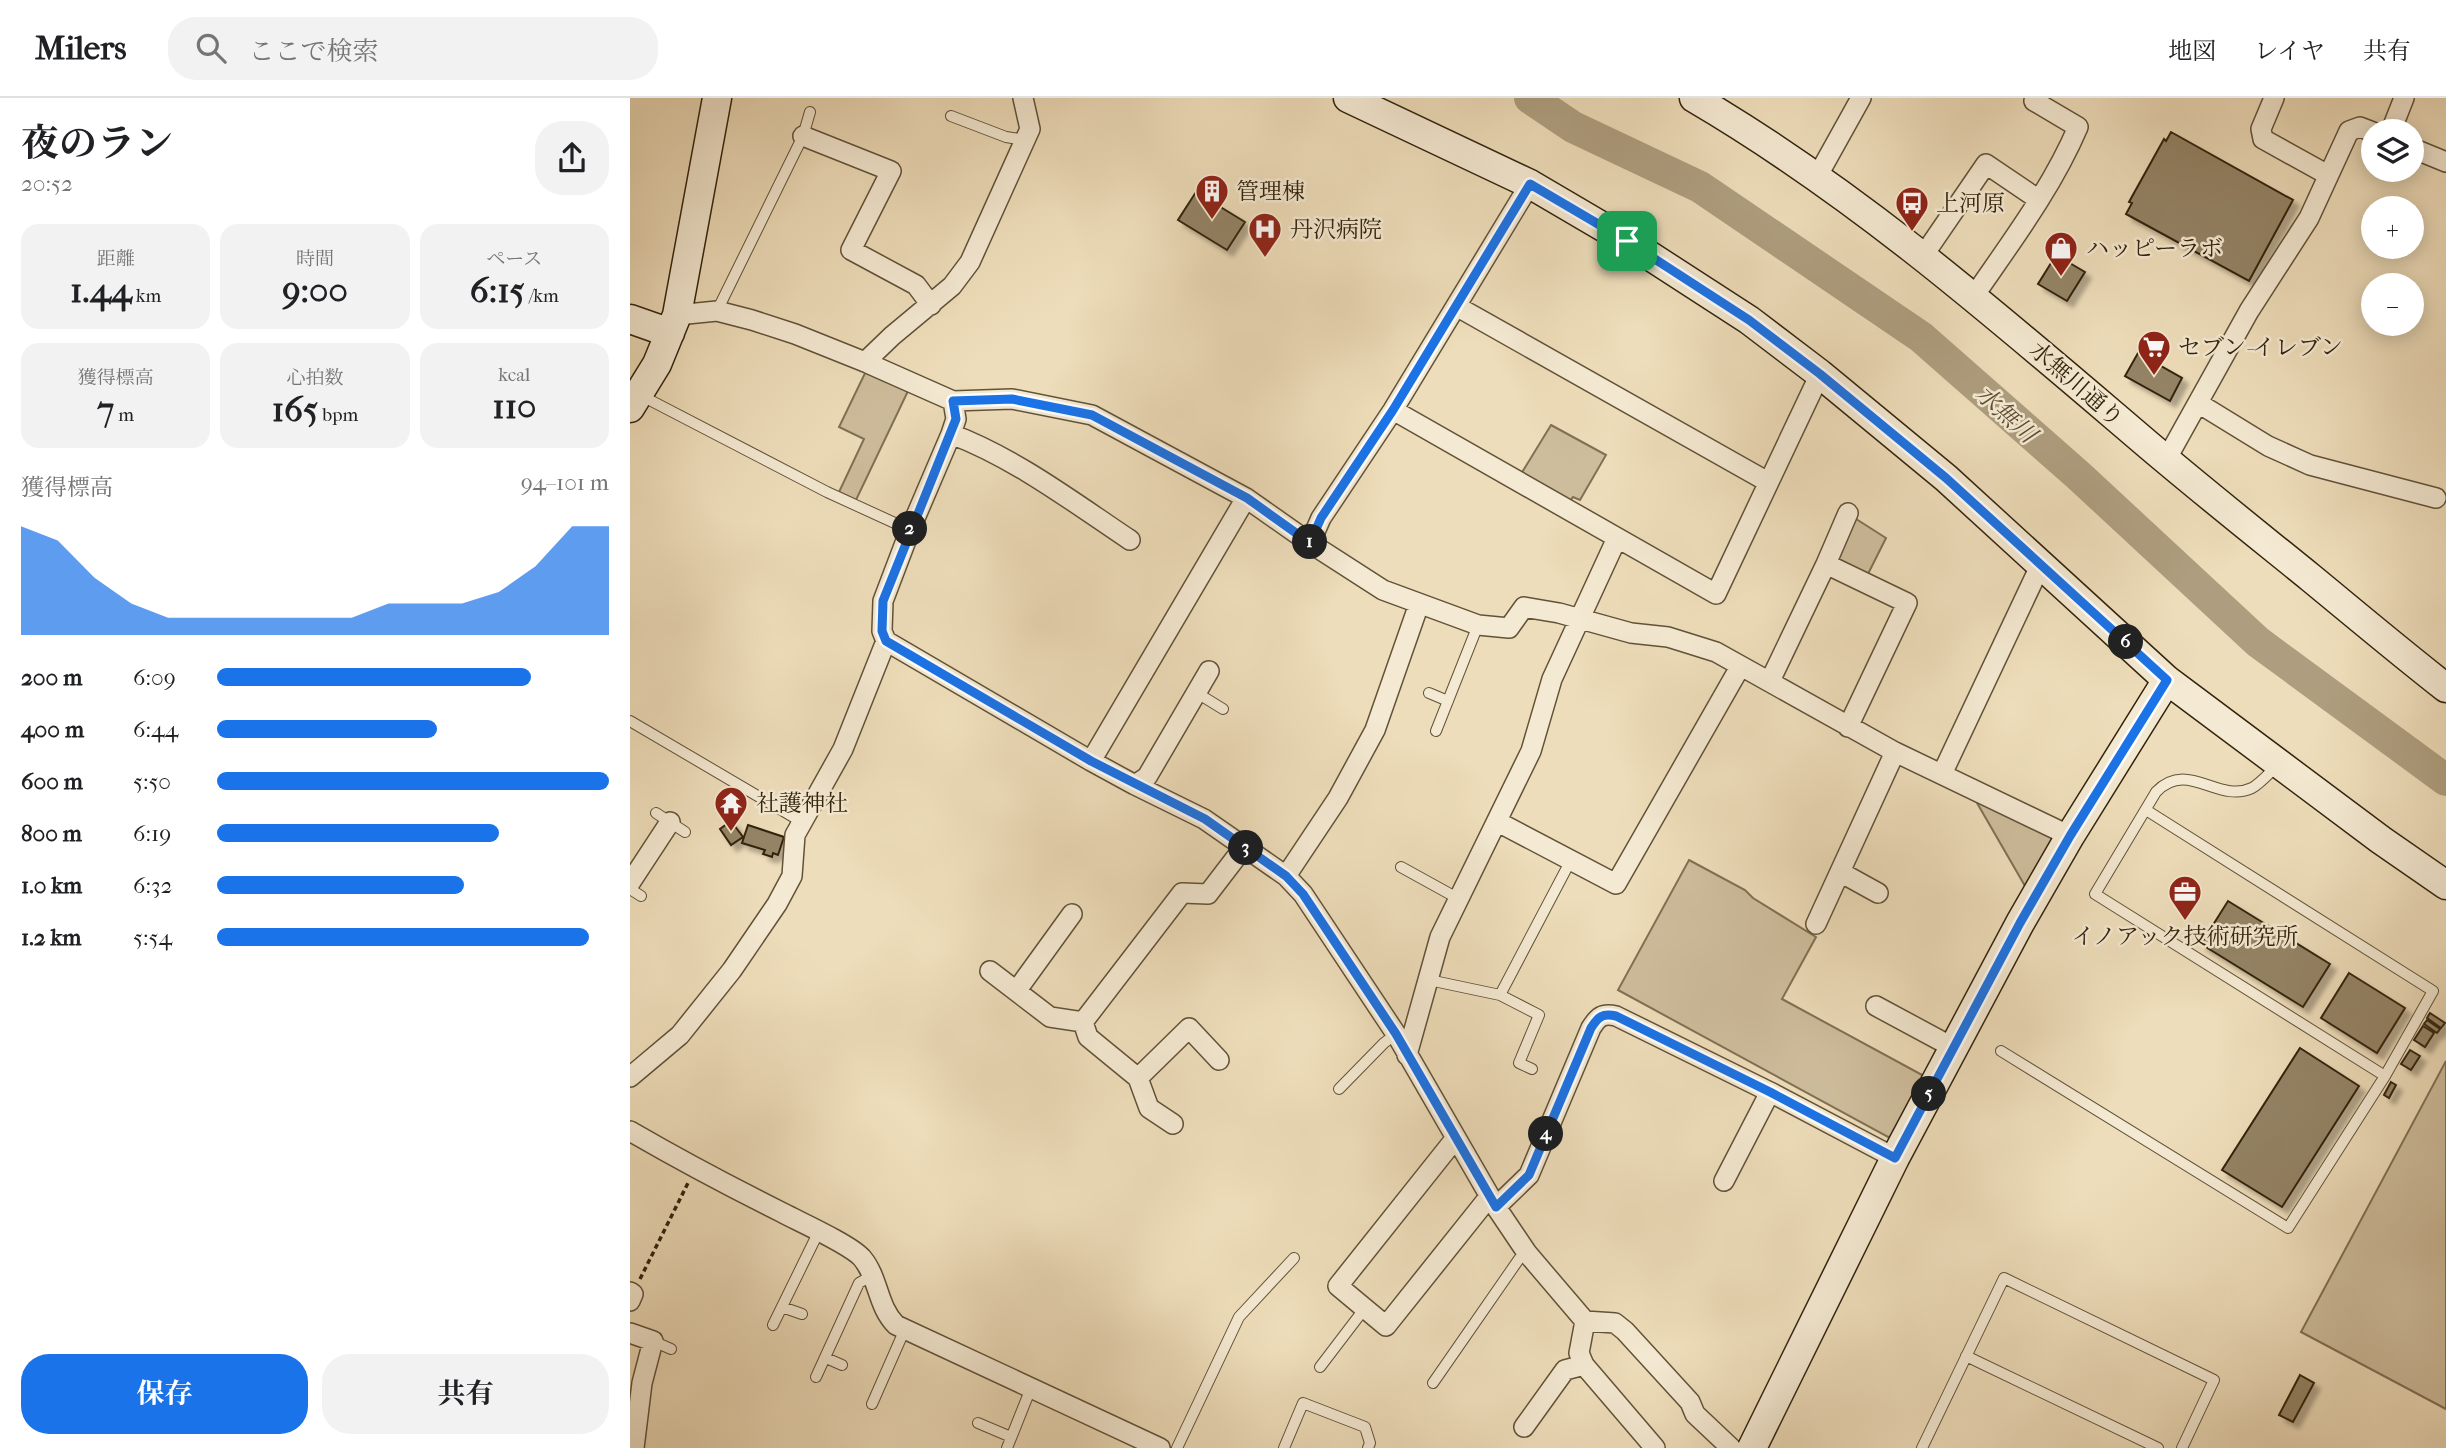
<!DOCTYPE html>
<html lang="ja">
<meta charset="utf-8">
<style>
:root{--surface:#fff;--page:#f2f2f2;--text:#202124;--muted:#757577;--line:#e0e0e0;--accent:#1a73e8}
body{margin:0;font-family:"IM FELL French Canon","Noto Serif JP",serif;background:var(--page);color:var(--text);height:100vh;display:flex;flex-direction:column;font-size:26px;white-space:nowrap}
*{box-sizing:border-box;margin:0}
p{font-size:23px;color:var(--muted)}
.icon{flex:none;width:38px;height:38px;fill:none;stroke:currentColor;stroke-width:2;stroke-linecap:round;stroke-linejoin:round}
.map{position:relative;flex:1;overflow:hidden}
.side{display:flex;flex-direction:column;background:var(--surface);width:630px}
.side>*{flex:none}
.fabs{position:absolute;left:1731px;top:21px;display:grid;gap:14px}
.fabs a{display:grid;place-items:center;width:63px;height:63px;border-radius:50%;background:var(--surface);box-shadow:0 4px 18px #0003;font-size:35px}
.pin{position:absolute;display:grid;place-items:center;width:60px;height:60px;color:#fff;margin:-30px;border-radius:14px;box-shadow:0 4px 10px #0006}
.km{position:absolute;width:35px;height:35px;margin:-18px;border-radius:50%;background:#222;color:#fff;font-size:19px;line-height:35px;text-align:center}
.round{display:grid;place-items:center;flex:none;width:74px;height:74px;border-radius:28px;background:var(--page)}
.overview{display:flex;align-items:center;justify-content:space-between;height:119px;padding:0 21px}
h1{font-size:38px;font-weight:700;line-height:52px}
.figures{display:grid;grid-template-columns:repeat(3,1fr);gap:10px;height:119px;padding:7px 21px}
.figures div{display:grid;align-content:center;border-radius:18px;background:var(--page);text-align:center}
.figures b{font-size:35px;font-weight:700}
.figures small{font-size:19px;font-weight:400}
.figures p{font-size:19px}
.chart{height:196px;padding:14px 21px}
.chart p{display:flex;justify-content:space-between}
.chart svg{width:100%;height:126px;margin-top:7px;fill:var(--accent);opacity:.7}
.button{display:flex;gap:14px;margin-top:auto;padding:14px 21px}
.button a{flex:1;height:80px;border-radius:28px;background:var(--accent);color:#fff;font-size:28px;font-weight:700;line-height:80px;text-align:center}
.button a+a{background:var(--page);color:var(--text)}
ul{padding:0 21px;list-style:none;font-size:23px}
li{display:grid;grid-template-columns:112px 84px 1fr;align-items:center;height:52px}
li i{height:18px;border-radius:9px;background:var(--accent)}
header{display:flex;align-items:center;gap:42px;box-sizing:border-box;height:98px;padding:0 35px;background:var(--surface);border-bottom:2px solid var(--line)}
header strong{font-size:33px}
nav{display:flex;gap:38px;margin-inline-start:auto;font-size:24px}
.search{width:490px;height:63px;background:var(--page);display:flex;align-items:center;gap:18px;box-sizing:border-box;padding:0 24px;border-radius:28px;color:var(--muted);font-size:26px}
main{display:flex;flex:1;min-height:0}
.map>svg:first-child{display:block}
.green{fill:#cebd9c;stroke:#807054;stroke-width:2}
.lines{fill:none;stroke-linecap:round;stroke-linejoin:round}
.river{stroke:#ae9e7f;stroke-width:32}
.building{fill:#948466;stroke:#32230c;stroke-width:2;filter:url(#shadow)}
.lane-casing{stroke:#615238;stroke-width:12}
.street-casing{stroke:#615238;stroke-width:22}
.secondary-casing{stroke:#32230c;stroke-width:31}
.path{stroke:#32230c;stroke-width:3.5;stroke-dasharray:5 3.5;stroke-linecap:butt}
.lane{stroke:#f4e9d2;stroke-width:10}
.street{stroke:#f4e9d2;stroke-width:19}
.secondary{stroke:#f4e9d2;stroke-width:28}
.route-casing{stroke:#fff;stroke-width:14}
.route{stroke:#1a73e8;stroke-width:9}
.labels{text-anchor:middle;stroke-width:5;stroke-linejoin:round;paint-order:stroke}
.poi-label{font-size:23px;fill:#32230c;stroke:#f4e9d2;text-anchor:start}
.street-label{font-size:23px;fill:#32230c;stroke:#f4e9d2}
.water-label{font-size:24px;font-style:italic;fill:#5d4e34;stroke:#f4e9d2}
</style>
<header>
<strong>Milers</strong>
<div class="search"><svg class="icon" aria-label="search" viewBox="0 0 24 24"><circle cx="10" cy="10" r="6"/><path d="M15 15l6 6"/></svg>ここで検索</div>
<nav><a>地図</a><a>レイヤ</a><a>共有</a></nav>
</header>
<main>
<section class="side">
<div class="overview"><div><h1>夜のラン</h1><p>20:52</p></div><a class="round"><svg class="icon" aria-label="share" viewBox="0 0 24 24"><path d="M12 15V3M7 8l5-5 5 5M5 13v7h14v-7"/></svg></a></div>
<div class="figures">
<div><p>距離</p><b>1.44<small> km</small></b></div>
<div><p>時間</p><b>9:00</b></div>
<div><p>ペース</p><b>6:15<small> /km</small></b></div>
</div>
<div class="figures">
<div><p>獲得標高</p><b>7<small> m</small></b></div>
<div><p>心拍数</p><b>165<small> bpm</small></b></div>
<div><p>kcal</p><b>110</b></div>
</div>
<div class="chart"><p><span>獲得標高</span>94–101 m</p>
<svg viewBox="0 0 160 44" preserveAspectRatio="none"><path d="M0 44V6L10 11L20 24L30 33L40 38L50 38L60 38L70 38L80 38L90 38L100 33L110 33L120 33L130 29L140 20L150 6L160 6V44z"/></svg>
</div>
<ul>
<li><b>200 m</b>6:09<i style="width:80%"></i></li>
<li><b>400 m</b>6:44<i style="width:56%"></i></li>
<li><b>600 m</b>5:50<i style="width:100%"></i></li>
<li><b>800 m</b>6:19<i style="width:72%"></i></li>
<li><b>1.0 km</b>6:32<i style="width:63%"></i></li>
<li><b>1.2 km</b>5:54<i style="width:95%"></i></li>
</ul>
<div class="button"><a>保存</a><a>共有</a></div>
</section>
<div class="map">
<svg width="1816" height="1350" viewBox="0 0 1816 1350">
<defs>
<filter id="shadow"><feDropShadow dx="6" dy="6" stdDeviation="2" flood-color="#0004"/></filter>
</defs>
<rect width="100%" height="100%" fill="#eeddba"/>
<filter id="stains"><feTurbulence type="fractalNoise" baseFrequency=".00286" numOctaves="4"/><feColorMatrix values="0 0 0 0 .2 0 0 0 0 .09 0 0 0 0 .02 0 0 0 .5 -.17"/></filter>
<radialGradient id="worn" r=".72"><stop offset=".6" stop-color="#630" stop-opacity="0"/><stop offset="1" stop-color="#630" stop-opacity=".3"/></radialGradient>
<path class="green" d="M237 271 279 291 226 402 209 394 234 341 209 329Z
M921 327 976 357 950 402 943 399 940 403 891 376Z
M1223 419 1256 440 1237 478 1208 465 1205 456Z
M1343 698 1420 735 1422 742 1395 788Z
M1059 762 1115 792 1123 800 1186 839 1152 901 1294 978 1264 1038 1258 1039 988 892Z
M1816 963V1311L1671 1234Z"/>
<g class="lines">
<path class="river" d="M900 0 943 29 1070 89 1291 239 1449 378 1628 544 1816 682"/>
</g>
<path class="building" d="M1541 34 1663 102 1619 183 1496 116 1502 105 1499 104 1534 41 1536 43Z
M566 94 615 124 597 152 548 122Z
M1426 157 1455 174 1437 203 1408 186Z
M1508 255 1552 280 1540 303 1495 278Z
M101 723 113 739 101 747 90 731Z
M118 727 154 739 148 757 143 755 142 759 133 756 135 752 112 745Z
M1598 803 1700 866 1673 909 1571 846Z
M1719 875 1775 910 1747 955 1691 920Z
M1800 915 1815 925 1811 930 1797 920Z
M1797 922 1810 931 1807 935 1794 926Z
M1793 928 1804 935 1795 949 1784 942Z
M1670 950 1729 988 1652 1109 1592 1072Z
M1780 952 1790 958 1781 972 1771 966Z
M1761 984 1766 987 1759 1000 1754 997Z
M1670 1277 1684 1285 1663 1324 1649 1317Z"/>
<g class="lines">
<defs>
<path id="lane" d="M321 18 376 39 395 42
M87 213 173 38 180 14
M10 297 197 394 280 432
M567 595 593 611
M799 595 818 603
M0 623 172 724
M806 633 848 527
M1647 668C1640 674 1631 685 1622 690 1588 706 1558 661 1526 694L1465 796 1755 978
M26 715 55 734
M771 769 829 801
M0 791 11 798
M799 882 870 897 909 917 889 965 902 971
M870 897 941 762
M1371 953 1658 1130 1755 978 1803 893 1516 712
M709 991 754 945 766 936
M152 1209 172 1216
M143 1227 189 1133
M23 1243 41 1251
M1336 1258 1528 1350
M196 1260 212 1267
M690 1269 735 1210
M186 1279 229 1185 243 1177
M803 1285 889 1161 897 1155
M242 1306 275 1231
M348 1325 381 1339
M377 1350 401 1290
M547 1350 609 1219 664 1160
M654 1350 673 1305 735 1329 740 1345 738 1350
M1292 1350 1374 1180 1584 1282 1552 1350"/>
<path id="street" d="M1644 0 1631 31 1633 41 1698 77
M1761 33 1774 0
M173 38 261 73 221 152 286 187 301 207
M1782 50 1816 64
M1187 79 1231 0
M1293 158 1356 66 1409 102
M1344 198C1381 144 1422 90 1448 29L1404 3
M826 208 1138 384
M47 217 87 213 122 222 165 236 235 264 323 303 382 301 462 317 616 400 680 445 753 492 848 527 879 530 894 509 929 515 1001 535 1038 539 1086 554 1265 654 1440 738
M235 264 262 238 322 188 340 164 400 31 393 0
M323 303 326 321 321 336 280 432 253 503 252 533 256 543 461 663 505 687 574 721 656 778 673 796 766 936 866 1109 897 1155 955 1223 985 1225 995 1233 1060 1304 1065 1316 1101 1350
M1568 305 1638 348 1680 367 1806 400
M763 312 1086 496 1190 276
M321 336C385 360 443 404 500 442
M1536 362 1619 213 1679 120 1719 33 1730 29 1743 34
M680 445 691 420 763 312 900 86
M1196 466 1218 415
M1140 583 1196 466 1277 505 1218 629
M461 663 616 400
M1312 676 1411 466
M505 687 517 679 579 573
M868 724 986 786 1110 569
M1210 774 1248 795
M656 778 708 700 745 632 789 506
M0 785 40 724
M1186 826 1265 654
M360 873 420 919 453 924
M387 892 442 816
M1246 908 1324 950
M453 924 552 795 578 796 614 749
M453 924 458 939 508 980 519 1010 543 1026
M777 957 810 839 901 653 922 581 987 440
M0 979 50 937 102 872 147 806 162 778 165 737 213 651 256 543
M508 980 559 930 589 962
M0 1033C50 1062 101 1089 153 1115 170 1124 221 1147 232 1160 249 1180 247 1208 266 1227L530 1350
M825 1041 708 1188 756 1228 859 1099
M1094 1083 1140 994
M866 1109 899 1077 961 930C968 919 972 915 986 918L1140 994 1265 1060
M0 1194 3 1196 0 1203
M955 1223 949 1255 954 1267 1025 1350
M0 1235 23 1243 12 1285 4 1350
M894 1329 935 1272 954 1267"/>
<path id="secondary" d="M718 0 900 86 997 143 1119 222 1190 276 1316 380 1537 582 1751 742 1816 787
M1064 0C1226 95 1367 218 1509 339 1565 387 1623 433 1681 480 1726 517 1770 554 1816 590
M0 221 40 235
M0 310 27 266 47 217 87 0
M1122 1350 1265 1060 1390 825 1440 738 1537 582"/>
</defs>
<use href="#lane" class="lane-casing"/>
<use href="#street" class="street-casing"/>
<use href="#secondary" class="secondary-casing"/>
<path class="path" d="M10 1181 58 1085"/>
<use href="#lane" class="lane"/>
<use href="#street" class="street"/>
<use href="#secondary" class="secondary"/>
</g>
<g class="lines">
<defs>
<path id="route" d="M900 86 997 143 1119 222 1190 276 1316 380 1537 582 1440 738 1390 825 1265 1060 1140 994 986 918C972 915 968 919 961 930L899 1077 866 1109 766 936 673 796 656 778 575 721 461 663 256 543 252 533 253 503 326 321 323 303 382 301 462 317 617 400 680 445 691 420 763 312Z"/>
</defs>
<use href="#route" class="route-casing"/>
<use href="#route" class="route"/>
</g>
<defs>
<symbol id="building-pin" viewBox="-11 -11 22 30"><path d="M0 17L-7.5 6A9.5 9.5 0 1 1 7.5 6Z" fill="#8f2418" stroke="#f4e9d2"/><path d="M-4-6H4V6H1V3H-1V6H-4ZM-2.5-4.3h1.7v1.8h-1.7ZM.8-4.3h1.7v1.8H.8ZM-2.5-1h1.7V.8h-1.7ZM.8-1h1.7V.8H.8Z" fill="#fff"/></symbol>
<symbol id="bus-pin" viewBox="-11 -11 22 30"><path d="M0 17L-7.5 6A9.5 9.5 0 1 1 7.5 6Z" fill="#8f2418" stroke="#f4e9d2"/><path d="M-5-6H5V4H4V6H2V4H-2V6H-4V4H-5ZM-3.5-4V0h7V-4ZM-3.5 1.2v1.5H-2V1.2ZM2 1.2v1.5H3.5V1.2Z" fill="#fff"/></symbol>
<symbol id="hospital-pin" viewBox="-11 -11 22 30"><path d="M0 17L-7.5 6A9.5 9.5 0 1 1 7.5 6Z" fill="#8f2418" stroke="#f4e9d2"/><path d="M-5-5h3v3.5h4V-5h3V5h-3V1.5h-4V5h-3Z" fill="#fff"/></symbol>
<symbol id="shop-pin" viewBox="-11 -11 22 30"><path d="M0 17L-7.5 6A9.5 9.5 0 1 1 7.5 6Z" fill="#8f2418" stroke="#f4e9d2"/><path d="M-5-2.5h2.3a2.7 3.5 0 0 1 5.4 0H5L5.5 6h-11ZM-1.5-2.5h3a1.5 2.3 0 0 0-3 0Z" fill="#fff"/></symbol>
<symbol id="supermarket-pin" viewBox="-11 -11 22 30"><path d="M0 17L-7.5 6A9.5 9.5 0 1 1 7.5 6Z" fill="#8f2418" stroke="#f4e9d2"/><path d="M-6-5.5h2.5l.6 2H6L4.5 2H-2.5L-4.4-4H-6ZM-1.5 3.2a1.3 1.3 0 1 0 .1 0ZM3 3.2a1.3 1.3 0 1 0 .1 0Z" fill="#fff"/></symbol>
<symbol id="temple-pin" viewBox="-11 -11 22 30"><path d="M0 17L-7.5 6A9.5 9.5 0 1 1 7.5 6Z" fill="#8f2418" stroke="#f4e9d2"/><path d="M0-6L5-2H3V0L6.5 2.5H4V6H1.5V3h-3V6H-4V2.5H-6.5L-3 0V-2H-5Z" fill="#fff"/></symbol>
<symbol id="office-pin" viewBox="-11 -11 22 30"><path d="M0 17L-7.5 6A9.5 9.5 0 1 1 7.5 6Z" fill="#8f2418" stroke="#f4e9d2"/><path d="M-6-3h4V-5.5h4V-3h4V5H-6ZM-1-4.5V-3h2v-1.5ZM-6 0V1H6V0Z" fill="#fff"/></symbol>
</defs>
<g fill-rule="evenodd">
<use href="#building-pin" x="563" y="74" width="38" height="52"/>
<use href="#bus-pin" x="1263" y="86" width="38" height="52"/>
<use href="#hospital-pin" x="616" y="112" width="38" height="52"/>
<use href="#shop-pin" x="1412" y="131" width="38" height="52"/>
<use href="#supermarket-pin" x="1505" y="230" width="38" height="52"/>
<use href="#temple-pin" x="82" y="686" width="38" height="52"/>
<use href="#office-pin" x="1536" y="775" width="38" height="52"/>
</g>
<g class="labels">
<g class="poi-label">
<text x="606" y="101">管理棟</text>
<text x="1306" y="113">上河原</text>
<text x="660" y="139">丹沢病院</text>
<text x="1456" y="158">ハッピーラボ</text>
<text x="1548" y="257">セブン-イレブン</text>
<text x="126" y="713">社護神社</text>
<text x="1555" y="846" text-anchor="middle">イノアック技術研究所</text>
</g>
<g class="street-label">
<text transform="translate(1447 286) rotate(41)" y="8">水無川通り</text>
</g>
<g class="water-label">
<text transform="translate(1376 316) rotate(42)" y="8">水無川</text>
</g>
</g>
<rect width="100%" height="100%" filter="url(#stains)"/>
<rect width="100%" height="100%" fill="url(#worn)"/>
</svg>
<div class="fabs">
<a><svg class="icon" aria-label="layers" viewBox="0 0 24 24"><path d="M12 4l9 5-9 5-9-5zM3 14l9 5 9-5"/></svg></a>
<a>+</a>
<a>−</a>
</div>
<div class="pin" style="left:997px;top:143px;background:#1e9e55"><svg class="icon" aria-label="arrive" viewBox="0 0 24 24"><path d="M6 21V4h12l-3 4 3 4H6"/></svg></div>
<b class="km" style="left:680px;top:444px">1</b>
<b class="km" style="left:280px;top:431px">2</b>
<b class="km" style="left:616px;top:750px">3</b>
<b class="km" style="left:916px;top:1036px">4</b>
<b class="km" style="left:1299px;top:996px">5</b>
<b class="km" style="left:1496px;top:544px">6</b>
</div>
</main>
